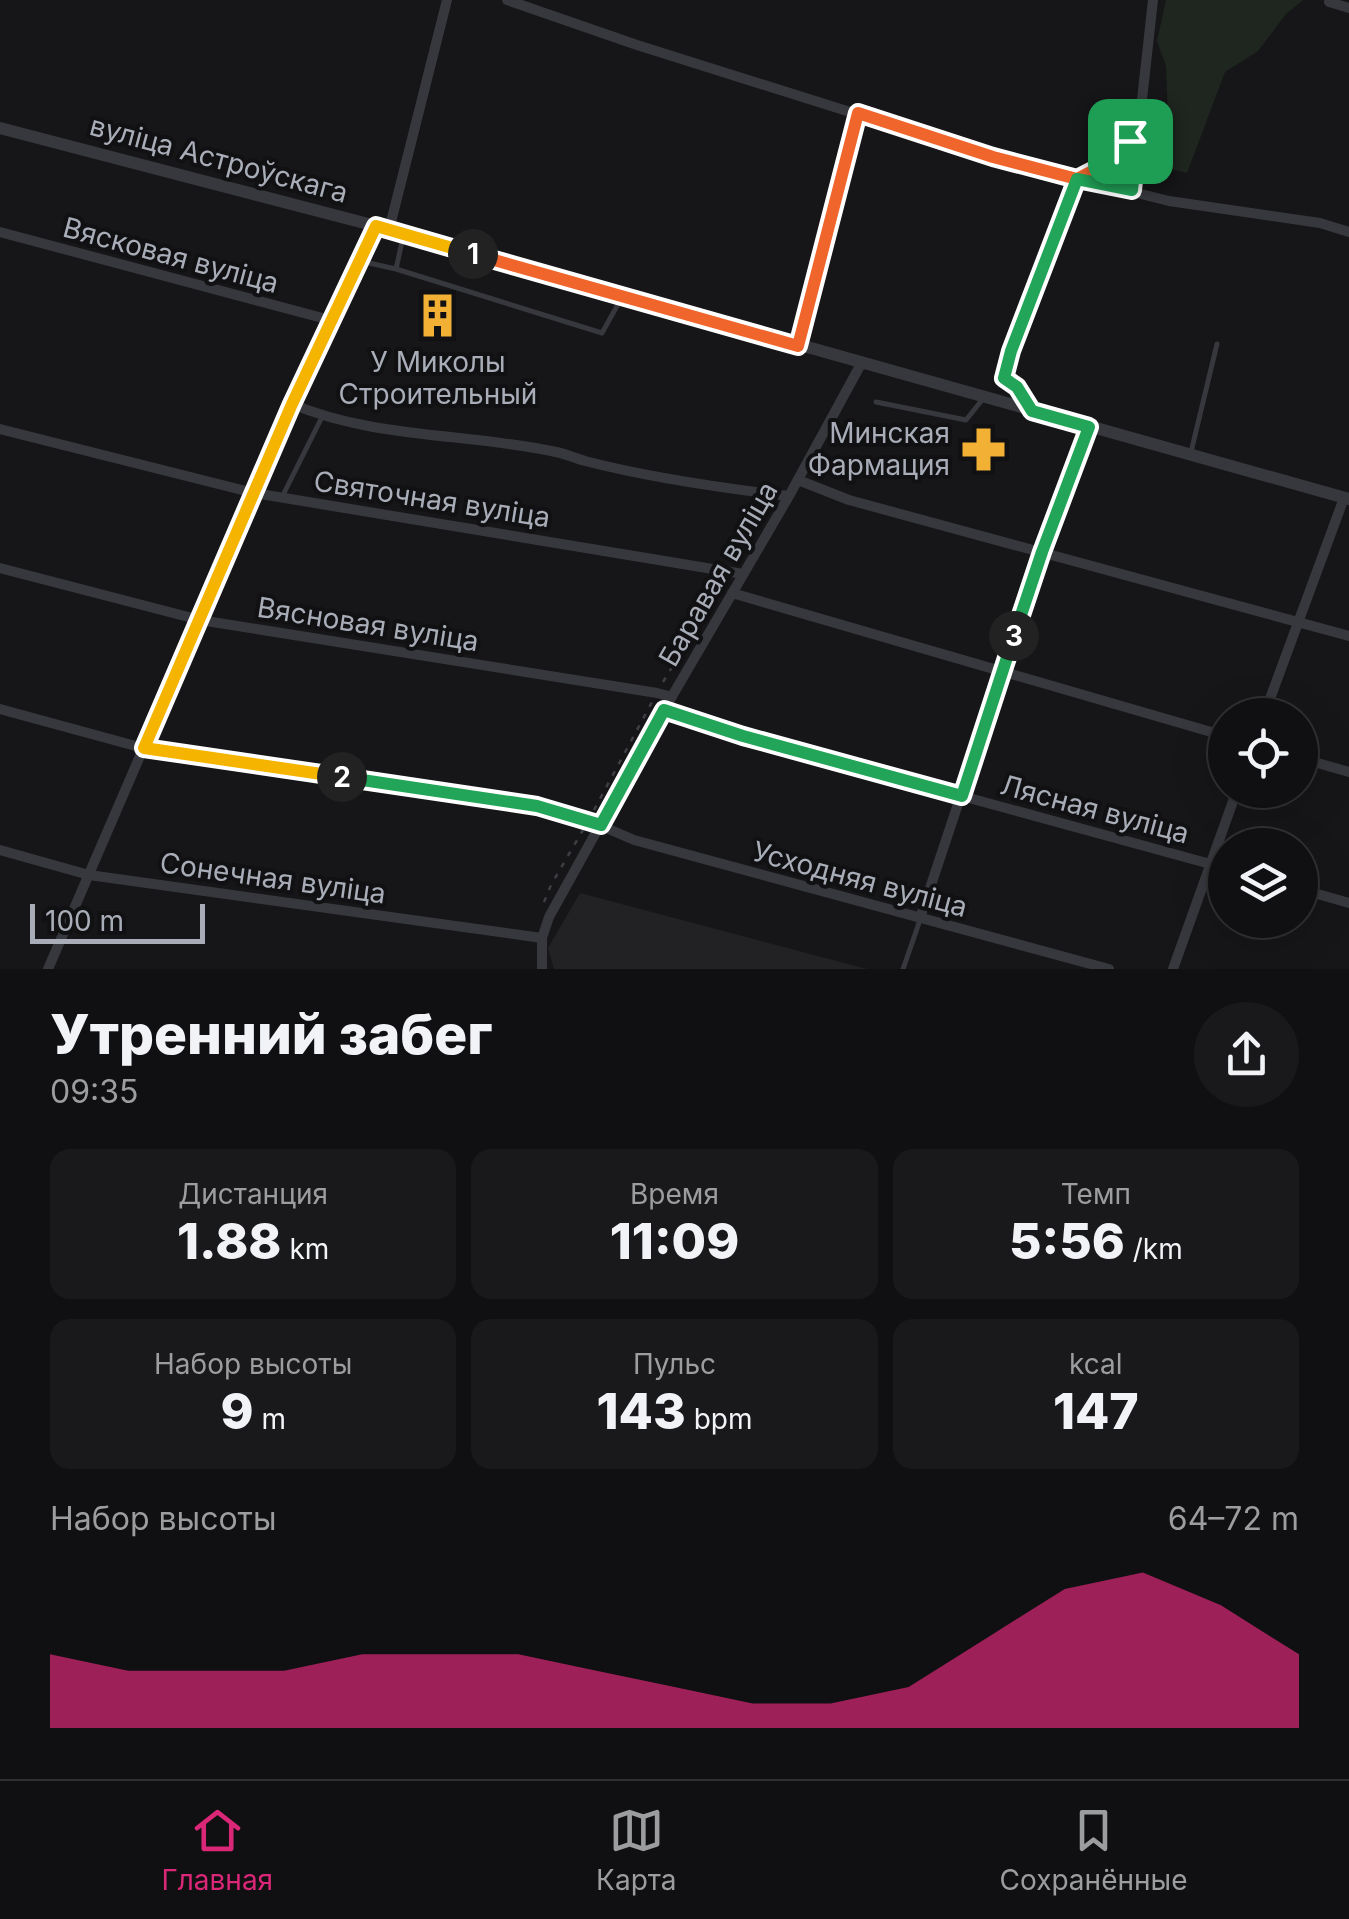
<!DOCTYPE html>
<html lang="ru">
<meta charset="utf-8">
<style>
:root{--surface:#101012;--page:#19191b;--text:#f1f3f6;--muted:#9c9d9f;--line:#303032;--accent:#db2777}
body{margin:0;font-family:Inter,sans-serif;background:var(--page);color:var(--text);height:100vh;display:flex;flex-direction:column;font-size:38px;white-space:nowrap}
*{box-sizing:border-box;margin:0}
p{font-size:32px;color:var(--muted)}
.icon{flex:none;width:55px;height:55px;fill:none;stroke:currentColor;stroke-width:2;stroke-linecap:round;stroke-linejoin:round}
.map{position:relative;height:969px;overflow:hidden}
.panel{display:flex;flex-direction:column;background:var(--surface);flex:1}
.panel>*{flex:none}
.buttons{position:absolute;left:1208px;top:698px;display:grid;gap:20px}
.buttons a{display:grid;place-items:center;width:110px;height:110px;border-radius:50%;background:var(--surface);box-shadow:0 10px 40px #0002,0 0 0 2px var(--line);font-size:50px}
.scale{position:absolute;left:30px;bottom:25px;width:175px;box-sizing:border-box;padding-left:10px;border:5px solid #a8adb8;border-top:0;font-size:28px;line-height:35px;white-space:nowrap;color:#a8adb8;-webkit-text-stroke:8px #111113;paint-order:stroke}
.pin{position:absolute;display:grid;place-items:center;width:85px;height:85px;color:#fff;margin:-42px;border-radius:20px;box-shadow:0 5px 15px #0006}
.km{position:absolute;width:50px;height:50px;margin:-25px;border-radius:50%;background:#222;color:#fff;font-size:28px;line-height:50px;text-align:center}
.round{display:grid;place-items:center;flex:none;width:105px;height:105px;border-radius:52px;background:var(--page)}
.summary{display:flex;align-items:center;justify-content:space-between;height:170px;padding:0 50px}
h1{font-size:55px;font-weight:800;line-height:75px}
.figures{display:grid;grid-template-columns:repeat(3,1fr);gap:15px;height:170px;padding:10px 50px}
.figures div{display:grid;align-content:center;border-radius:20px;background:var(--page);text-align:center}
.figures b{font-size:50px;font-weight:800}
.figures small{font-size:28px;font-weight:400}
.figures p{font-size:28px}
.chart{height:280px;padding:20px 50px}
.chart p{display:flex;justify-content:space-between}
.chart svg{width:100%;height:180px;margin-top:10px;fill:var(--accent);opacity:.7}
.tabs{display:flex;justify-content:space-around;align-items:center;height:140px;border-top:2px solid var(--line);background:var(--surface);font-size:28px;color:var(--muted)}
.tabs a{display:grid;justify-items:center;gap:5px}
.tabs .selected{color:var(--accent)}
.map>svg:first-child{display:block}
.built{fill:#222225}
.green{fill:#1e261f}
.lines{fill:none;stroke-linecap:round;stroke-linejoin:round}
.path{stroke:#3d3f44;stroke-width:2.5;stroke-dasharray:5 8;stroke-linecap:butt}
.service{stroke:#37383d;stroke-width:5}
.minor{stroke:#37383d;stroke-width:10}
.tertiary{stroke:#37383d;stroke-width:12}
.split-1-casing{stroke:#fff;stroke-width:20}
.split-2-casing{stroke:#fff;stroke-width:20}
.split-3-casing{stroke:#fff;stroke-width:20}
.split-4-casing{stroke:#fff;stroke-width:20}
.split-1{stroke:#f0652b;stroke-width:12}
.split-2{stroke:#f5b400;stroke-width:12}
.split-3{stroke:#22a559;stroke-width:12}
.split-4{stroke:#22a559;stroke-width:12}
.labels{text-anchor:middle;stroke-width:8;stroke-linejoin:round;paint-order:stroke}
.street-label{font-size:28px;fill:#a8adb8;stroke:#111113}
.poi-label{font-size:28px;fill:#a8adb8;stroke:#111113}
</style>
<div class="map">
<svg width="1349" height="969" viewBox="0 0 1349 969">
<rect width="100%" height="100%" fill="#161618"/>
<path class="built" d="M580 893 867 969H554L548 948Z"/>
<path class="green" d="M1166 0H1303L1286 14 1258 51 1225 72 1187 173 1170 169 1166 66 1157 41Z"/>
<g class="lines">
<path class="path" d="M1149 141 1155 173 1162 186
M1095 170 1103 166 1124 147
M1020 393 1004 378 1011 351 1072 190
M735 562 769 504
M663 682 724 582
M594 810 652 702
M544 902 551 885 583 830"/>
<path class="service" d="M403 237 396 269 602 333 622 297
M360 261 396 269
M876 402 966 420 982 400
M1191 452 1217 344
M283 495 322 417
M903 969 920 920"/>
<path class="minor" d="M507 0 637 45 993 157 1169 201 1320 223 1349 232
M1329 2 1349 8
M1132 190 1153 0
M389 230 447 0
M0 232 330 320
M798 346 858 113
M292 404C375 439 469 433 556 452 566 454 575 458 585 461 651 478 721 488 789 496
M0 429 254 493 743 574
M798 480 849 500 1349 636
M0 568 200 620 657 693 672 697
M732 593 1225 736
M0 709 143 748 537 806 588 820 634 840 1109 969
M664 710 743 736 1225 868
M1264 715 1344 498
M1300 758 1349 772
M0 850 89 875 542 938
M1300 889 1349 903
M920 918 1042 552 1089 427
M48 969 292 404 376 226
M542 969V938L549 917 664 710 789 496 861 364
M1173 969 1237 790"/>
<path class="tertiary" d="M0 128 376 226 1349 499"/>
</g>
<g class="lines">
<defs>
<path id="split-1" d="M473 254 798 346 858 113 993 157 1077 179 1102 166 1130 141"/>
<path id="split-2" d="M342 777 144 748 292 404 376 226 473 254"/>
<path id="split-3" d="M342 777 537 806 601 825 664 710 743 736 962 796 1014 636"/>
<path id="split-4" d="M1014 636 1042 552 1089 427 1032 411 1017 387 1004 378 1011 351 1077 179 1132 190 1139 128 1130 141"/>
</defs>
<use href="#split-1" class="split-1-casing"/>
<use href="#split-2" class="split-2-casing"/>
<use href="#split-3" class="split-3-casing"/>
<use href="#split-4" class="split-4-casing"/>
<use href="#split-1" class="split-1"/>
<use href="#split-2" class="split-2"/>
<use href="#split-3" class="split-3"/>
<use href="#split-4" class="split-4"/>
</g>
<defs>
<symbol id="building-bare" viewBox="-9 -9 18 18"><path d="M-4-6H4V6H1V3H-1V6H-4ZM-2.5-4.3h1.7v1.8h-1.7ZM.8-4.3h1.7v1.8H.8ZM-2.5-1h1.7V.8h-1.7ZM.8-1h1.7V.8H.8Z" fill="#f2b134" stroke="#111113" stroke-width="2.5" paint-order="stroke"/></symbol>
<symbol id="pharmacy-bare" viewBox="-9 -9 18 18"><path d="M-2-6h4v4h4v4h-4v4h-4v-4h-4v-4h4Z" fill="#f2b134" stroke="#111113" stroke-width="2.5" paint-order="stroke"/></symbol>
</defs>
<g fill-rule="evenodd">
<use href="#building-bare" x="406" y="284" width="63" height="63"/>
<use href="#pharmacy-bare" x="952" y="418" width="63" height="63"/>
</g>
<g class="labels">
<g class="street-label">
<text transform="translate(219 159) rotate(15)" y="10">вуліца Астроўскага</text>
<text transform="translate(171 255) rotate(15)" y="10">Вясковая вуліца</text>
<text transform="translate(432 499) rotate(9)" y="10">Святочная вуліца</text>
<text transform="translate(718 574) rotate(-60)" y="10">Баравая вуліца</text>
<text transform="translate(368 624) rotate(9)" y="10">Вясновая вуліца</text>
<text transform="translate(1095 809) rotate(15)" y="10">Лясная вуліца</text>
<text transform="translate(273 878) rotate(8)" y="10">Сонечная вуліца</text>
<text transform="translate(860 879) rotate(15)" y="10">Усходняя вуліца</text>
</g>
<g class="poi-label">
<text x="438" y="372">У Миколы<tspan x="438" dy="32">Строительный</tspan></text>
<text x="950" y="443" text-anchor="end">Минская<tspan x="950" dy="32">Фармация</tspan></text>
</g>
</g>
</svg>
<div class="buttons">
<a><svg class="icon" aria-label="locate" viewBox="0 0 24 24"><circle cx="12" cy="12" r="6"/><path d="M12 2v4M12 18v4M2 12h4M18 12h4"/></svg></a>
<a><svg class="icon" aria-label="layers" viewBox="0 0 24 24"><path d="M12 4l9 5-9 5-9-5zM3 14l9 5 9-5"/></svg></a>
</div>
<div class="scale">100 m</div>
<div class="pin" style="left:1130px;top:141px;background:#1e9e55"><svg class="icon" aria-label="arrive" viewBox="0 0 24 24"><path d="M6 21V4h12l-3 4 3 4H6"/></svg></div>
<b class="km" style="left:473px;top:254px">1</b>
<b class="km" style="left:342px;top:777px">2</b>
<b class="km" style="left:1014px;top:636px">3</b>
</div>
<section class="panel">
<div class="summary"><div><h1>Утренний забег</h1><p>09:35</p></div><a class="round"><svg class="icon" aria-label="share" viewBox="0 0 24 24"><path d="M12 15V3M7 8l5-5 5 5M5 13v7h14v-7"/></svg></a></div>
<div class="figures">
<div><p>Дистанция</p><b>1.88<small> km</small></b></div>
<div><p>Время</p><b>11:09</b></div>
<div><p>Темп</p><b>5:56<small> /km</small></b></div>
</div>
<div class="figures">
<div><p>Набор высоты</p><b>9<small> m</small></b></div>
<div><p>Пульс</p><b>143<small> bpm</small></b></div>
<div><p>kcal</p><b>147</b></div>
</div>
<div class="chart"><p><span>Набор высоты</span>64–72 m</p>
<svg viewBox="0 0 160 44" preserveAspectRatio="none"><path d="M0 44V26L10 30L20 30L30 30L40 26L50 26L60 26L70 30L80 34L90 38L100 38L110 34L120 22L130 10L140 6L150 14L160 26V44z"/></svg>
</div>
</section>
<nav class="tabs">
<a class="selected"><svg class="icon" aria-label="home" viewBox="0 0 24 24"><path d="M3 11l9-7 9 7M6 9v11h12V9"/></svg>Главная</a>
<a><svg class="icon" aria-label="map" viewBox="0 0 24 24"><path d="M3 6l6-2 6 2 6-2v14l-6 2-6-2-6 2zM9 4v14M15 6v14"/></svg>Карта</a>
<a><svg class="icon" aria-label="saved" viewBox="0 0 24 24"><path d="M7 4h10v16l-5-4-5 4z"/></svg>Сохранённые</a>
</nav>
